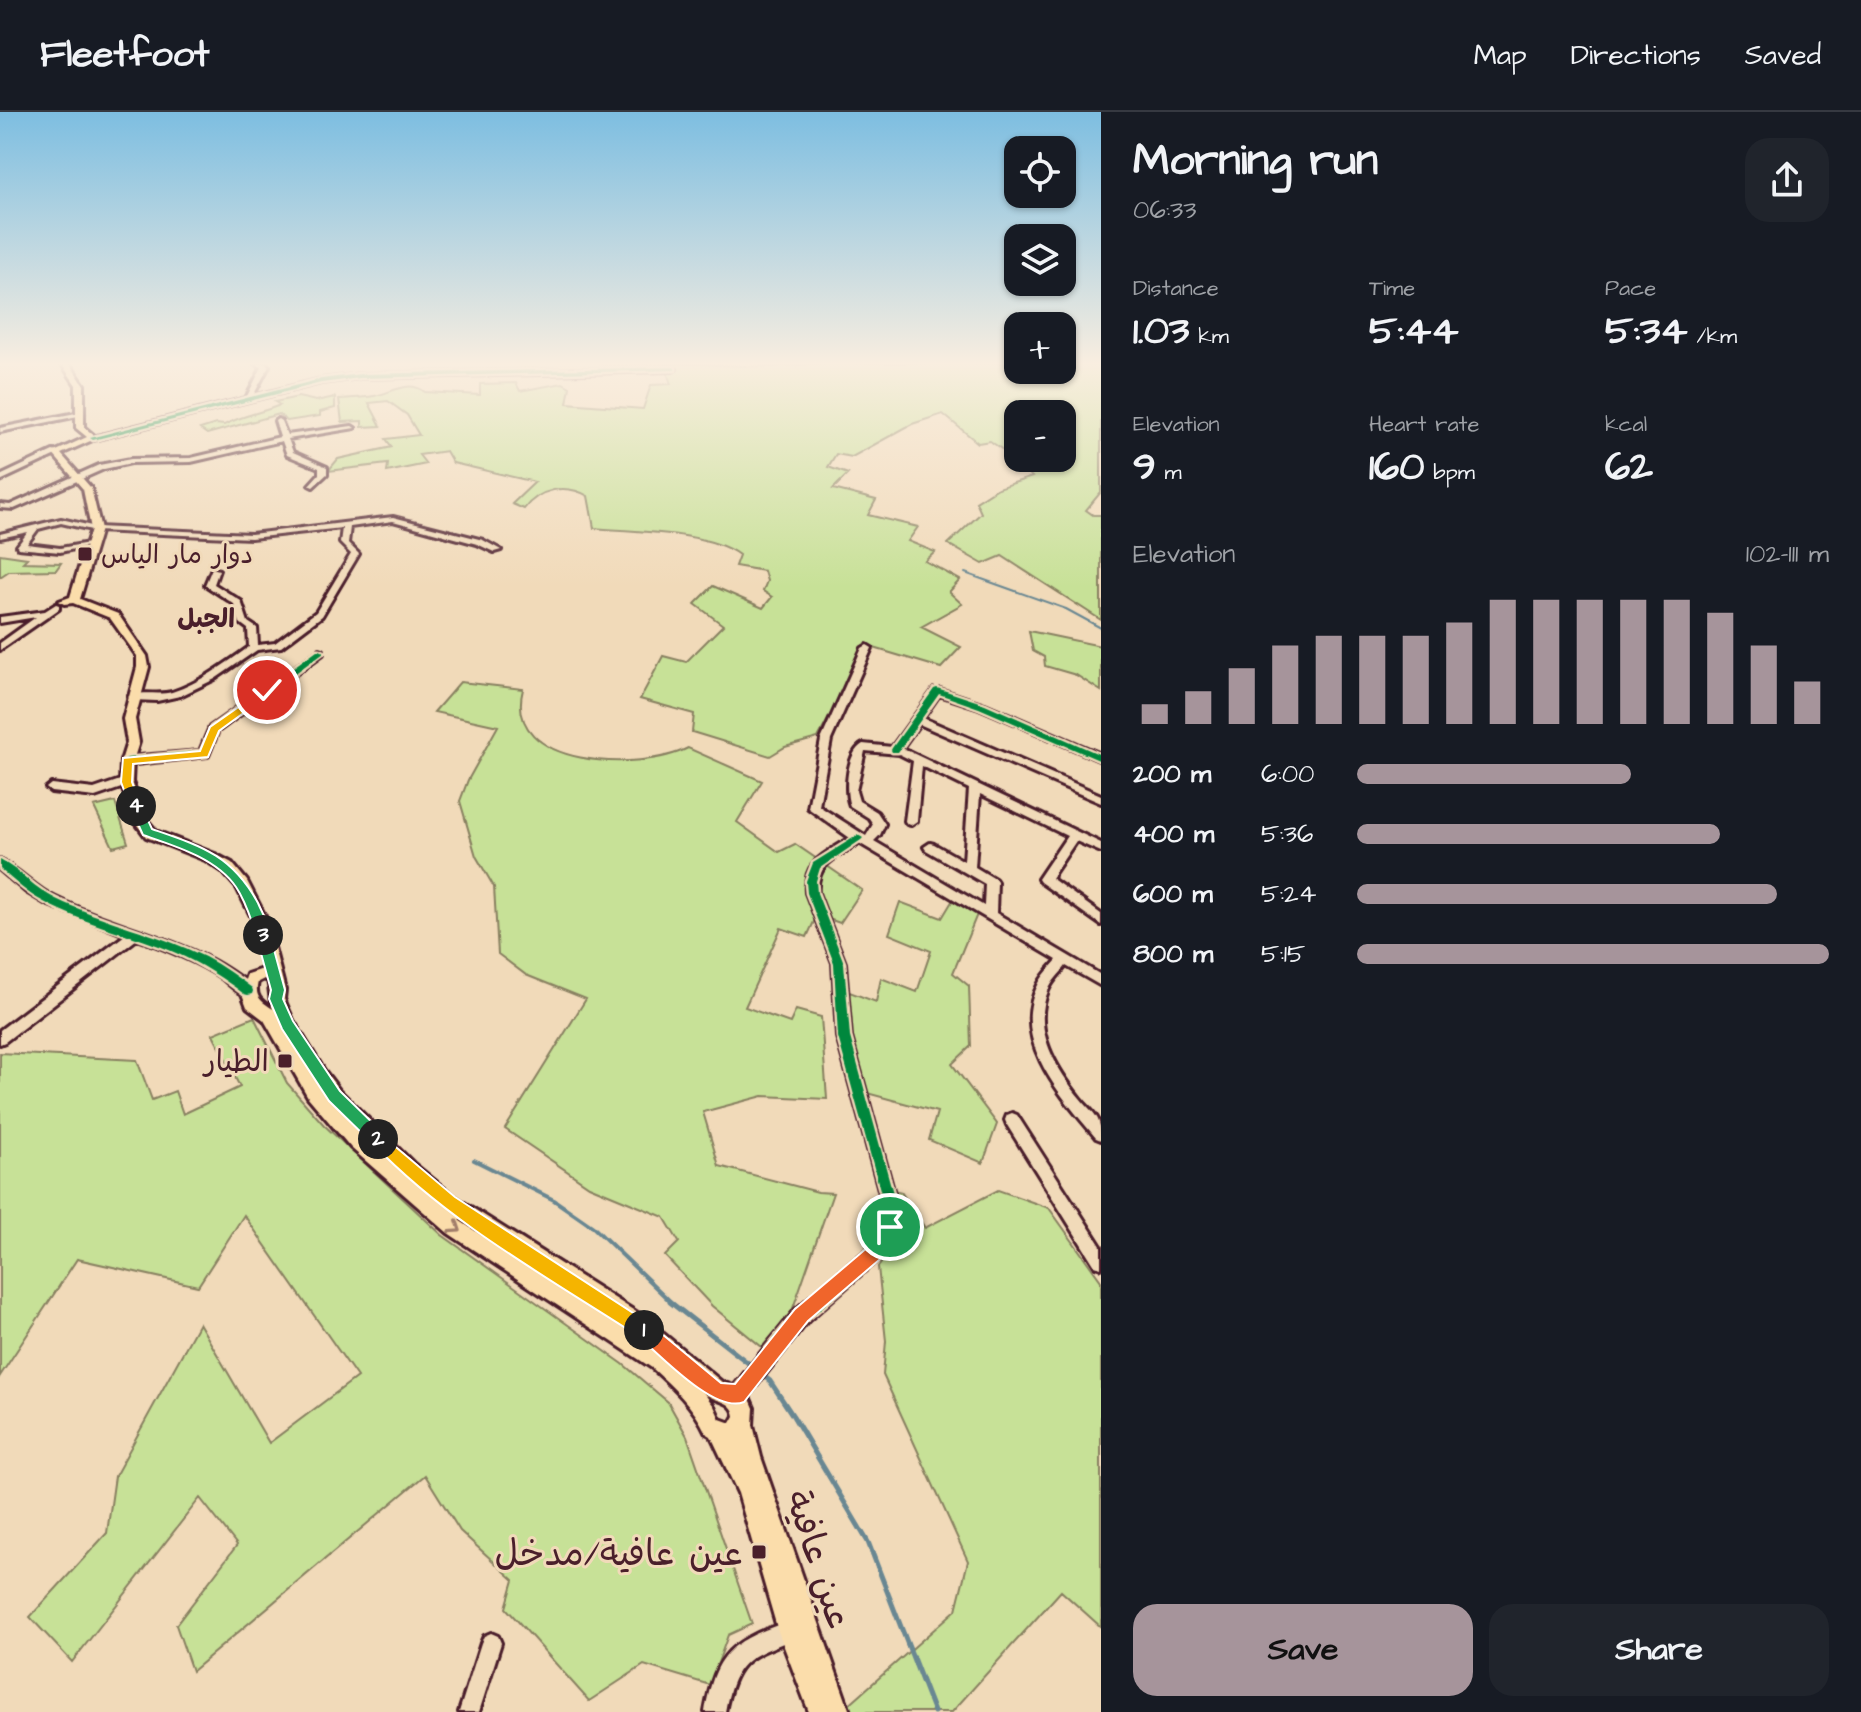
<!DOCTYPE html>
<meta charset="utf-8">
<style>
:root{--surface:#171b24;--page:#20242c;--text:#f1f3f6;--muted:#9ea1a6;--line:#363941;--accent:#a6949b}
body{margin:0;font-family:"Architects Daughter","Playpen Sans Arabic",sans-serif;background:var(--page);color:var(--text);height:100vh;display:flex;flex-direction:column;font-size:30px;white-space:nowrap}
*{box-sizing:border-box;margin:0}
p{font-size:26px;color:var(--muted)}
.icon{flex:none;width:44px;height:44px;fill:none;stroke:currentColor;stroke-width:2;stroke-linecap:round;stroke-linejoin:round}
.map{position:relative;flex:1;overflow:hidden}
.drawer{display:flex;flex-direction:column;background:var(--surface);width:760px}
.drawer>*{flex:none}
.tools{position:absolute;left:1004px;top:24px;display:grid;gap:16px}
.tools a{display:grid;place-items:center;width:72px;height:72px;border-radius:16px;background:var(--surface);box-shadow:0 2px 6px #0004;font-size:40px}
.pin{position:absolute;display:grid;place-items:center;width:68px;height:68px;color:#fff;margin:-34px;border:4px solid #fff;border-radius:50%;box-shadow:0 2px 8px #0007}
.km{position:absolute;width:40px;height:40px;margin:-20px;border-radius:50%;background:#222;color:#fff;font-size:22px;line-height:40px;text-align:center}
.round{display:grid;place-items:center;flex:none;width:84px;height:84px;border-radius:24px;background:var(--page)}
.headline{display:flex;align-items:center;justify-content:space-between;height:136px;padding:0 32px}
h1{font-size:44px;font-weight:700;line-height:60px}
.metrics{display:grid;grid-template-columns:repeat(3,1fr);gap:12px;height:136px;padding:8px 32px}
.metrics div{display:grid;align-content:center}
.metrics b{font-size:40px;font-weight:700}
.metrics small{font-size:22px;font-weight:400}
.metrics p{font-size:22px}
.chart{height:224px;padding:16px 32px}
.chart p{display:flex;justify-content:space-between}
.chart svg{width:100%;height:144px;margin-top:8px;stroke:var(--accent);stroke-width:6}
.cta{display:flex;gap:16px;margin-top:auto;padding:16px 32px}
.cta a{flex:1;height:92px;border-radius:24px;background:var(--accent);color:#111;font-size:32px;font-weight:700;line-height:92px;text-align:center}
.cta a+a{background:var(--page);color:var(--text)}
ul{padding:0 32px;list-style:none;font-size:26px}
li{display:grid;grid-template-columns:128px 96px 1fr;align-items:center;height:60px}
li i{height:20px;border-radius:10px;background:var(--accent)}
header{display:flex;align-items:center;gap:48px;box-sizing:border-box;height:112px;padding:0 40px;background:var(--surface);border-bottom:2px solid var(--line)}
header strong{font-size:38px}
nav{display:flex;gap:44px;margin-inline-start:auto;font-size:28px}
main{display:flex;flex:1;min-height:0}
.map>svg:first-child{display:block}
.green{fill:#c7e197;stroke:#888061;stroke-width:2}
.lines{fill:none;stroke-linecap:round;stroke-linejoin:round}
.stream-far2{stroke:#698792;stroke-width:2}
.stream-far1{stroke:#698792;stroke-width:4}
.stream{stroke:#698792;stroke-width:5}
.minor-casing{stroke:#4a1f2b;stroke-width:6}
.major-casing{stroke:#4a1f2b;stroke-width:6}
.minor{fill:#f1dab9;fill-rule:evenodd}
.major{fill:#fbddab;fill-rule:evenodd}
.cycleway-casing{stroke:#f1dab9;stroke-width:5}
.cycleway{fill:#00873e;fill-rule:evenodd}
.oneway{stroke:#a27e6b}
.split-1{fill:#f0652b;stroke:#fff;stroke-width:2}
.split-2{fill:#f5b400;stroke:#fff;stroke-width:2}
.split-3{fill:#22a559;stroke:#fff;stroke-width:2}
.split-4{fill:#22a559;stroke:#fff;stroke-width:2}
.split-5{fill:#f5b400;stroke:#fff;stroke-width:2}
.poi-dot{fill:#4a1f2b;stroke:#f1dab9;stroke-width:3}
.labels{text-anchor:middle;stroke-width:6;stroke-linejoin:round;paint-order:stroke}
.far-poi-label{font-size:26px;fill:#4a1f2b;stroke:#f1dab9;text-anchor:start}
.far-neighbourhood-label{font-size:26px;font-weight:bold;fill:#4a1f2b;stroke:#f1dab9}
.poi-label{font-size:30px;fill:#4a1f2b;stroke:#f1dab9;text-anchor:end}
.near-poi-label{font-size:36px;fill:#4a1f2b;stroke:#f1dab9;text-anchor:end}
.near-street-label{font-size:36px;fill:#4a1f2b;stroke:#f1dab9}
</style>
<header>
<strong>Fleetfoot</strong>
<nav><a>Map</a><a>Directions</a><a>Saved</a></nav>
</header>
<main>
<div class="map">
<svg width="1101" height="1600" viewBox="0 0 1101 1600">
<rect width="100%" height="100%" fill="#f1dab9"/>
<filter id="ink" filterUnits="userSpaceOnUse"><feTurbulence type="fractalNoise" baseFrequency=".0125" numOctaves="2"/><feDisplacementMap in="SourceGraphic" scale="16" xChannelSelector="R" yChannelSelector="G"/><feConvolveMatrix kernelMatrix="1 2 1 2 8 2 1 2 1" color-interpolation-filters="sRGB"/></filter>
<g filter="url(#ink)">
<path class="green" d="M664 251 773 255 824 251H1018V258H1062V251H1101V380L1086 398 1093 403H1101V508L1002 444 983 452 948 432 981 401 976 390 998 376 1032 365 1023 355 1036 348 1035 346H1062V302H1018V340L1010 343 990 329 978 331 943 302 912 312 852 345 836 342 828 355 848 362 833 377 876 388 868 403 918 415 908 429 935 440 925 449 960 468 949 480 962 492 921 515 961 535 941 556 867 534 818 626 785 635 770 644 692 620 694 602 640 587 663 544 686 550 723 513 695 492 713 474 763 496 772 485 763 479 767 469 764 459 735 454 739 443C707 419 635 420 594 416L588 384C565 371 539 377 524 397L512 392 535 370 453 351 446 339 419 343 426 352 387 360 388 352 328 359 338 347 392 335 386 327 419 323 407 303 388 289 369 291 381 314 362 315V309L342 310 339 287C351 286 362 286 374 284 392 281 408 267 425 280L480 283V272L516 271 520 279 563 271 570 275 567 291 643 297 651 273 671 272Z
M298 285 316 289 335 285V296L320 300V304L287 309 279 302 207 322 200 317 216 312 224 313C242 303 261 301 280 293L275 290Z
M0 442 27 446 23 450 61 451 56 458 9 459 0 465Z
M1029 519 1101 534V579L1076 563 1045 554 1044 545 1033 539Z
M460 570 523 577C502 657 642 660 688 636L762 669 737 710 779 740 795 732 862 778 840 811 817 803 807 825 781 816 745 895 790 911 796 898 821 905 827 987 763 984 703 1000 719 1054 818 1080 833 1081 791 1202 762 1235 712 1194 665 1144 679 1130 664 1105 589 1074 505 1017 586 887 526 863 498 842 494 775 476 744 460 689 468 668 498 614 434 600Z
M115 690 128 731 113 735 94 695Z
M954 786 978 800 953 861 969 874 971 934 952 952 997 1012 983 1051 929 1028 937 1000 863 980 839 876 876 890 881 866 917 880 931 839 889 822 900 790 942 806Z
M254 905 287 971 324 1013 442 1123 623 1252 668 1290 687 1324 752 1512 728 1523 710 1573 644 1553 589 1589 506 1496 514 1468 460 1419 425 1363 192 1559 176 1513 237 1433 200 1386 72 1550 30 1505 107 1421 115 1364 199 1211 269 1331 357 1265 244 1103 198 1174 77 1147 0 1264V941L137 948 152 988 175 979 183 1002 240 975 213 922Z
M892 1078 901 1080 925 1116 998 1078 1049 1096 1101 1169V1515L1061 1479 952 1600H849L846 1595 956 1498 968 1449 883 1263 886 1229 878 1155C903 1124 898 1115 892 1078Z"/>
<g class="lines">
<path class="stream-far2" d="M965 461 1066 497 1101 516"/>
<path class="stream-far1" d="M474 1048 554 1088 593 1115 673 1192"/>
<path class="stream" d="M670 1190 752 1254
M761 1262 770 1269 793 1304 868 1430 934 1600"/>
<defs>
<path id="minor" d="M254 251H264L269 254 253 284 321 267 360 262 673 255 676 257 673 259 360 266 321 271 93 328 89 326 246 286 262 255Z
M81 300 84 302 83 303 0 320V316Z
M278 307 281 309 287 323 352 314 355 316 288 327 293 340 327 355V362L313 375 309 373 319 362V356L287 343 282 329 191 350 131 351 104 357 14 397 0 396V392L10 393 99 353 131 347 191 346 280 325 275 309Z
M53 339 60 341 0 369V364Z
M393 405 483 428 501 438 494 440 477 432 393 409 350 415 348 431 359 442 322 504 281 535 257 538 215 567 180 584 157 589 133 588 128 585C140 578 158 584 172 580 200 571 225 552 249 535L248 517 240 511 234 492 205 473 212 456 219 458 214 472 241 489 248 510 257 516 258 533 275 531 316 500 351 442 340 431 342 416 251 426 96 419 61 411 38 417 27 432 60 436 89 431 93 433 60 440 18 436 17 434 28 420 0 426V422L61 407 96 415 251 422Z
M56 492 59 493V497L0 538V531L36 505 0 511V505L45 499Z
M867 533 872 536 831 628 819 694 866 724 873 712 869 706 850 694C844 678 847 640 863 632L892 635 934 577H940L985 592 1101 642V649L979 596 939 583 923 606 1101 683V691L919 612 902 636 1101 731V740L1076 729 1051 766 1101 802V813L1040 770 1038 767 1067 724 980 682 975 755 995 767 997 770 996 801 1101 863V874L1066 854C1060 862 1052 869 1048 879 1032 918 1056 956 1080 986 1095 1004 1101 1003 1101 1028L1096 1026C1063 986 1009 929 1038 873 1042 864 1050 856 1057 848L859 731C837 746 815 751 818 781L845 851 851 925 895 1085 898 1115 885 1141 808 1209 743 1290 737 1293 731 1290 728 1284 731 1278 796 1197 875 1131 882 1114 881 1085 837 925 833 851 806 781C803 747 826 742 850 726L808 696 821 628 862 536ZM865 639 899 642 913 649 905 709 907 712 911 713 917 709 922 654 969 677 964 749 934 732 930 731 924 735 926 738 985 772 984 794 874 729 880 723 885 712 877 700 859 689 856 679Z
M320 537 323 538V542L218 619 208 644 127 653 122 649 127 645 200 639 210 615Z
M126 666 130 667 131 670 130 673 95 685 51 680 46 676 51 672 94 677Z
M0 748C20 757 35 777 56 786 105 810 157 820 206 845 223 853 238 864 253 875L254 879 253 883C240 885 230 872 220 865 194 848 166 837 137 827L5 930 0 932V918L125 823 46 792 26 780 0 758Z
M1012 1001 1017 1003 1101 1134V1156L1095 1154 1007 1013 1005 1008 1007 1003Z
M789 1509 796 1512 799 1519 796 1526C749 1545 735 1546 725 1600H705C716 1539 732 1529 789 1509Z
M491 1521 498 1524 501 1531 479 1600H459L481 1531 484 1524Z"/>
<path id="major" d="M61 251H69L84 273V315L97 326 61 342 91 376 101 417 80 487 118 502 147 544 149 555 135 607 139 630 133 649 132 670 147 708 156 719 215 742 232 751 247 769 267 808 285 878 284 887 293 908 324 958 340 979 413 1051 455 1085 641 1203 722 1270 742 1277 748 1282 754 1296 753 1313 761 1345 850 1600H809L778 1519 738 1381 711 1324 706 1321C694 1295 673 1275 652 1256L448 1121 351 1036 308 985 264 908 247 895 241 879 247 862 265 856 253 808 237 776 222 759 205 748 146 725 135 710 120 670 121 649 127 630 123 607 137 555V544L110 506 73 491 64 492 59 489 70 485 91 417 83 377 52 341 87 325 76 316V273ZM264 867 268 869C271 880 269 887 273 897 261 889 254 885 258 870ZM459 1107 627 1217 629 1218 460 1109ZM703 1280C715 1291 733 1287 735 1304L731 1311 720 1307 714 1294Z"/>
</defs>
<use href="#minor" class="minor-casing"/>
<use href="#major" class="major-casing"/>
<use href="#minor" class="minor"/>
<use href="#major" class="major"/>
<defs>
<path id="cycleway" d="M673 255 675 256V258L360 266 321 271 93 328 90 326 321 267 360 262Z
M317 538H320L324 540 218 618 207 644 127 652 123 649 127 646 201 639 211 615Z
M937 576 985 592 1101 643V649L979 596 939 582 898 640H892L891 638 892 636 934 577Z
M858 723 863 726 861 728 820 756 816 769 817 781 844 851 850 925 894 1085 896 1115 885 1141 807 1208 742 1289 737 1291 732 1289 730 1284 732 1279 797 1198 875 1131 884 1114 882 1085 838 925 834 851 807 781 806 769 813 751Z
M0 748C20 758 35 777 56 787 104 810 157 821 205 845 222 854 237 865 252 876L253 879 252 882 248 883 244 882C223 866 201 852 176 841 133 822 86 813 44 790 28 782 14 769 0 757Z"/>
</defs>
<use href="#cycleway" class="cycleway-casing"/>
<use href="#cycleway" class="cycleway"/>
</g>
<defs><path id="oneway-chevron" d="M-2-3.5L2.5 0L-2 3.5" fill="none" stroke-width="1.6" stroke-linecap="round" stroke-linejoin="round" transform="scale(2)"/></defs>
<use class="oneway" href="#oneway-chevron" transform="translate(456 1116) rotate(34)"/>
</g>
<linearGradient id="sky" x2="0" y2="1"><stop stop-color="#7dbee1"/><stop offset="0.53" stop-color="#f9eee0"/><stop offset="1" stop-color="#f9eee0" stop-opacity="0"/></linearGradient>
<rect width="1101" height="475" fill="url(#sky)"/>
<path class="split-1" d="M890 1106 896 1109 898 1115 886 1142 808 1209 744 1290C715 1302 660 1243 638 1224L635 1218 638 1212 644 1209 650 1212 721 1271 735 1272 795 1197 874 1130 884 1109Z"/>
<path class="split-2" d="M378 1020 455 1085 650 1212 653 1218 650 1224 644 1227 638 1224C547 1165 449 1111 373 1032V1022Z"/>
<path class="split-3" d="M263 818 270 823 285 878 283 887 293 909 340 979 384 1022V1032H373L329 989 282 917 269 887 271 878 256 823Z"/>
<path class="split-4" d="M136 690 140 691 152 717C201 734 232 743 258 791 263 803 271 814 268 827H258C251 809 247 791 236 775 216 746 175 734 143 723L130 694Z"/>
<path class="split-5" d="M267 575 272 578 271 581 219 619 208 645 133 652 132 670 141 694 131 697 121 670 123 646 200 639 210 615Z"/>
<g class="poi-dot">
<rect x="77" y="434" width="16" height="16" rx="4"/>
<rect x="277" y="941" width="16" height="16" rx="4"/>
<rect x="751" y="1432" width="16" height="16" rx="4"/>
</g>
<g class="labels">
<g class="far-poi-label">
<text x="101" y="451">دوار مار الياس</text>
</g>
<g class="far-neighbourhood-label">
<text x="206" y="515">الجبل</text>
</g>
<g class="poi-label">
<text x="269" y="959">الطيار</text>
</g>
<g class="near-poi-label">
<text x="743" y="1453">عين عافية/مدخل</text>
</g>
<g class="near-street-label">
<text transform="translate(820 1447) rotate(72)" y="13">عين عافية</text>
</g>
</g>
</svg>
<div class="tools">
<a><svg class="icon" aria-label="locate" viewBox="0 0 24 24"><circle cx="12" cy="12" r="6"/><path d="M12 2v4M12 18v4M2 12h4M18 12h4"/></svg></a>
<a><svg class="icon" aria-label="layers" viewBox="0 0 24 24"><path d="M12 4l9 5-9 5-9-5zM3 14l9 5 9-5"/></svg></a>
<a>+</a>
<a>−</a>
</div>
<div class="pin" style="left:890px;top:1115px;background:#1e9e55"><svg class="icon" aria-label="arrive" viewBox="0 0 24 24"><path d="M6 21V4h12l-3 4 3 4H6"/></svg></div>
<div class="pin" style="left:267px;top:578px;background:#d93025"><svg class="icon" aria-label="check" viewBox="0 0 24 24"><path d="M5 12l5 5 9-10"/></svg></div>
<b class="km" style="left:644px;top:1218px">1</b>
<b class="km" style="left:378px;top:1027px">2</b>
<b class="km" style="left:263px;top:823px">3</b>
<b class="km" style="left:136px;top:694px">4</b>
</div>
<section class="drawer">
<div class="headline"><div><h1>Morning run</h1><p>06:33</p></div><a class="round"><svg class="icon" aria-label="share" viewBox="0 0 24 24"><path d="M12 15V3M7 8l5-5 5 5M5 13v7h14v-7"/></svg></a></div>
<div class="metrics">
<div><p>Distance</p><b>1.03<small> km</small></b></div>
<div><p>Time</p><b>5:44</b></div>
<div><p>Pace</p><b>5:34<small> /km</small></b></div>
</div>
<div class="metrics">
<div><p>Elevation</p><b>9<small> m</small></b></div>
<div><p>Heart rate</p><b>160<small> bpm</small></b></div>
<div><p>kcal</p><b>62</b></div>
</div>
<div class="chart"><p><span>Elevation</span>102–111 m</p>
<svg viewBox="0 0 160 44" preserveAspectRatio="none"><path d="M5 44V38M15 44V34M25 44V27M35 44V20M45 44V17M55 44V17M65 44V17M75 44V13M85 44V6M95 44V6M105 44V6M115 44V6M125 44V6M135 44V10M145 44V20M155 44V31"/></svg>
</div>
<ul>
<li><b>200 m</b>6:00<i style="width:58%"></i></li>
<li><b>400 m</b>5:36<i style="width:77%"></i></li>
<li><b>600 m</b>5:24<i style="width:89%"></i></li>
<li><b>800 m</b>5:15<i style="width:100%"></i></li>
</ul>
<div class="cta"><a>Save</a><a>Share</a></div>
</section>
</main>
